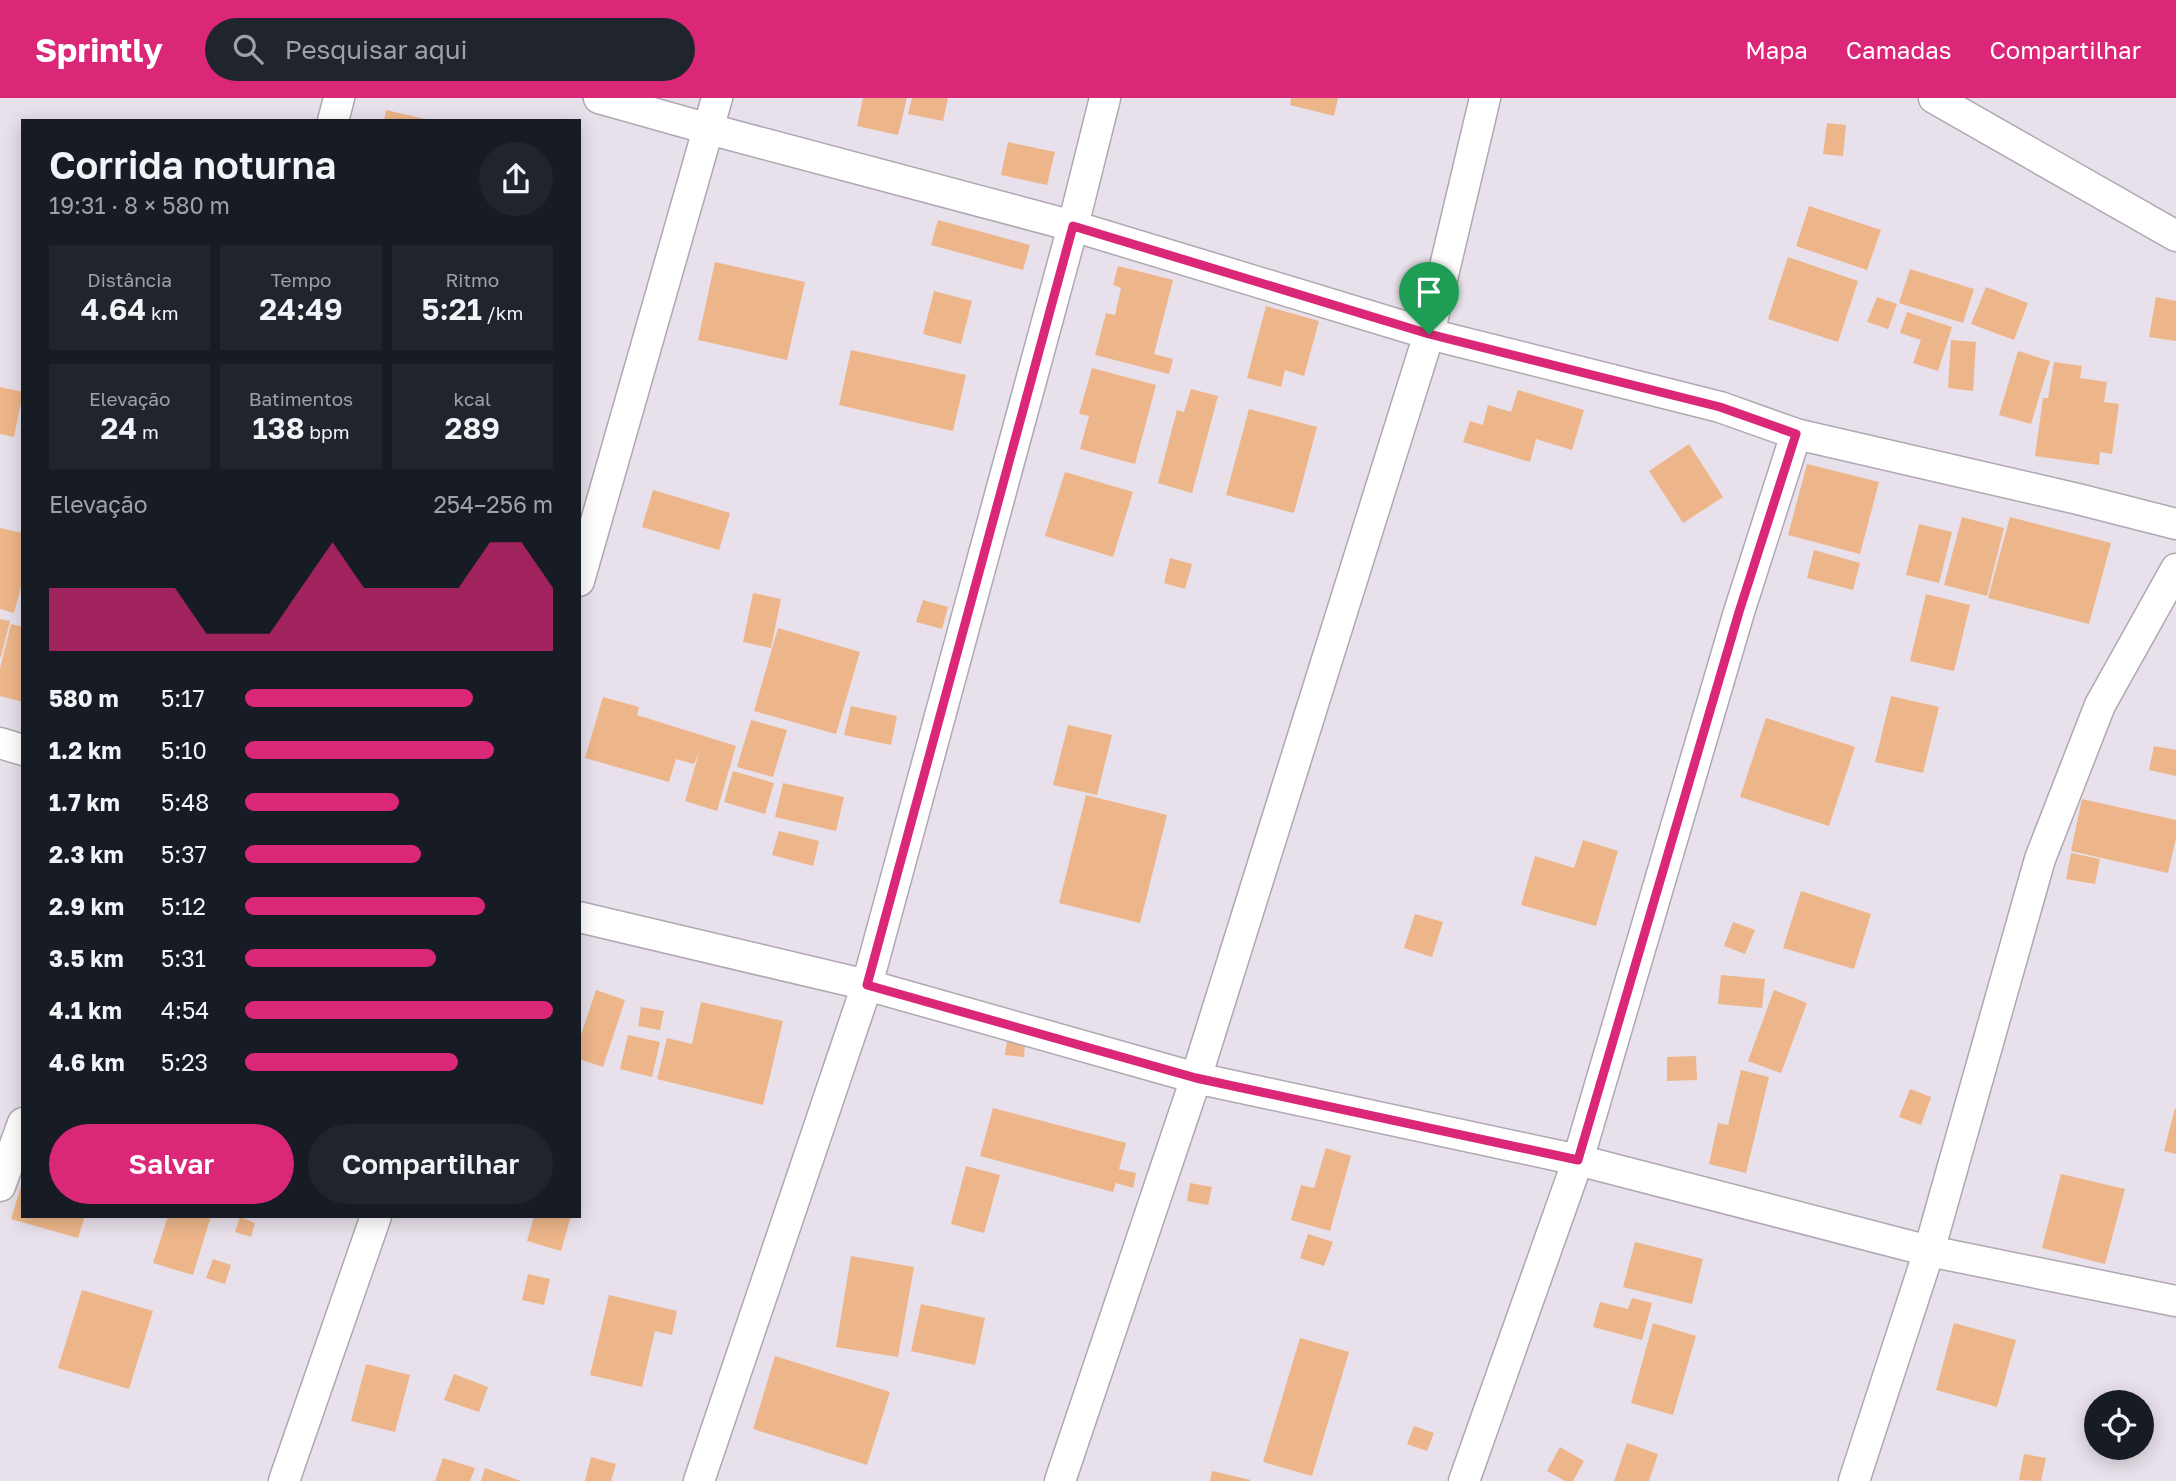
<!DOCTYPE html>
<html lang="pt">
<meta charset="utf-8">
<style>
:root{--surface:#171b24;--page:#20242c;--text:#f1f3f6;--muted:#9ea1a6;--accent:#db2777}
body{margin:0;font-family:"Golos Text",sans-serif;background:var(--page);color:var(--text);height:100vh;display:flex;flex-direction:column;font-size:26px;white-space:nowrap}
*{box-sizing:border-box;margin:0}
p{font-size:23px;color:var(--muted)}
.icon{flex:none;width:38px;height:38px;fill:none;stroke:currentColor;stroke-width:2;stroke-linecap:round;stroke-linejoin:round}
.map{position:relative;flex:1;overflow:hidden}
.panel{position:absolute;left:21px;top:21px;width:560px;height:1099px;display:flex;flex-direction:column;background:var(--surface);border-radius:0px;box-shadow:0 4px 18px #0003}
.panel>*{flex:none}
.buttons{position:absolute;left:2084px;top:1292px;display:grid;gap:14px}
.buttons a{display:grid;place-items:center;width:70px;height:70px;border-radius:50%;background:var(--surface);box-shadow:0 4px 18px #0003;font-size:35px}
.pin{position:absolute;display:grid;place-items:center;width:60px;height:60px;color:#fff;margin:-72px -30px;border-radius:50% 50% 50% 0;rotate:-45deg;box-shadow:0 0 7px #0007}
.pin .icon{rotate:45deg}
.round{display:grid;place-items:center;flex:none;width:74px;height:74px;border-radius:37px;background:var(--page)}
.overview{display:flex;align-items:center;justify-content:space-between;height:119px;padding:0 28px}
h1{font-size:38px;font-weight:600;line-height:52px}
.figures{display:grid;grid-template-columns:repeat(3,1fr);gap:10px;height:119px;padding:7px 28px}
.figures div{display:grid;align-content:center;border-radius:0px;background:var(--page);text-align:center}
.figures b{font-size:30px;font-weight:600}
.figures small{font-size:19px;font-weight:400}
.figures p{font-size:19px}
.chart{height:196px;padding:14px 28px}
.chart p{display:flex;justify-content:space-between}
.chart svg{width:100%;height:126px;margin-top:7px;fill:var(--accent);opacity:.7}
.primary-button{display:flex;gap:14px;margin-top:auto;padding:14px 28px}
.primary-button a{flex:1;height:80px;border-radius:42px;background:var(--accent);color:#fff;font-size:28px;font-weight:600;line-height:80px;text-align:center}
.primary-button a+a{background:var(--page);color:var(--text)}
ul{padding:0 28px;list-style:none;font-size:23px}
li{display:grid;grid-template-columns:112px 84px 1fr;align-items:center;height:52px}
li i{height:18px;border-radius:9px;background:var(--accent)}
header{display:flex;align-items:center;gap:42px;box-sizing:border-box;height:98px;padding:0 35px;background:var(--accent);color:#fff}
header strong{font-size:33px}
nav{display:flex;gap:38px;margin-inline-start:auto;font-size:24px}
.search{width:490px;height:63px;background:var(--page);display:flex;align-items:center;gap:18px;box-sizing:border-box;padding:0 24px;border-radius:38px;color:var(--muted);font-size:26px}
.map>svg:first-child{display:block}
.building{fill:#edb68a}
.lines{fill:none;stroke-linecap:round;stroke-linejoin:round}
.minor-casing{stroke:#afa7b1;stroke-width:33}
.minor{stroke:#fff;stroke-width:30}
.route-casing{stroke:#fff;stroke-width:14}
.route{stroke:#db2777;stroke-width:9}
</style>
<header>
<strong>Sprintly</strong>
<div class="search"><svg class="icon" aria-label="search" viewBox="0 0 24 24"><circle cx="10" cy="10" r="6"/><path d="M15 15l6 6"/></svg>Pesquisar aqui</div>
<nav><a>Mapa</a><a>Camadas</a><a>Compartilhar</a></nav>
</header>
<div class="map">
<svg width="2176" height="1383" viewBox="0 0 2176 1383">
<rect width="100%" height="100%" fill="#e8e0ea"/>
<path class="building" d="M863 0H907L898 37 857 28Z
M912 0H948L943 23 908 16Z
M1291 0H1338L1334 18 1290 7Z
M386 12 429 22V23H384Z
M1827 25 1846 27 1843 58 1823 56Z
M1008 44 1055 54 1047 87 1001 77Z
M1809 108 1881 132 1867 172 1796 148Z
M938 122 1030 147 1023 172 931 147Z
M1788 159 1858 183 1838 244 1768 221Z
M715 164 805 184 787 262 698 242Z
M1118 168 1173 182 1154 256 1173 261 1169 276 1095 257 1106 215 1115 217 1121 190 1113 187Z
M1910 171 1974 191 1963 225 1899 205Z
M1986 189 2028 205 2014 242 1971 226Z
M934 193 972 203 961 246 923 236Z
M1877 199 1897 206 1888 231 1867 224Z
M2156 199 2176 203V243L2149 239Z
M1266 208 1319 223 1304 278 1285 272 1281 289 1247 280Z
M1907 214 1952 229 1938 273 1913 265 1921 242 1900 235Z
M1951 242 1976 244 1973 293 1948 290Z
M851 252 966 277 953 333 839 307Z
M2018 253 2050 263 2031 326 1999 317Z
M2054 264 2082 268 2080 280 2107 284 2104 304 2119 306 2112 356 2100 354 2099 367 2035 358 2043 300H2048Z
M1092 270 1156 287 1135 366 1080 351 1089 318 1079 316Z
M0 289 23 294 14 339 0 336Z
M1191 291 1218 298 1192 395 1158 385 1177 312 1184 314Z
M1518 292 1584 312 1572 352 1536 341 1530 364 1463 344 1470 323 1483 327 1488 307 1511 314Z
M1249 311 1317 329 1294 415 1226 397Z
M1689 346 1723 399 1683 425 1649 373Z
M1807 366 1879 384 1860 456 1788 437Z
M1065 374 1133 394 1113 459 1045 438Z
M653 392 730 415 719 452 642 429Z
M1962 419 2004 430 1987 498 1944 487Z
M2010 419 2111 445 2089 526 1988 500Z
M1919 426 1952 434 1939 485 1906 477Z
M0 430 23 435V481L14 515 0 511Z
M1814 452 1860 465 1853 492 1807 480Z
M1170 460 1192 466 1185 491 1164 485Z
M753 495 781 501 771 550 743 544Z
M1926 496 1970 507 1954 573 1910 563Z
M923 502 948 509 942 531 916 524Z
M0 521 10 523 1 559H0Z
M11 526 23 529V604L0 598V570Z
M778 530 860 554 836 636 754 613Z
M1891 598 1939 609 1923 675 1875 664Z
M603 599 639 609 637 617 736 648 717 713 685 703 699 655 694 666 676 661 669 684 585 660Z
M851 608 897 618 891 647 844 637Z
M1766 620 1855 649 1829 728 1740 699Z
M751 622 787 632 773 679 737 669Z
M1068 627 1112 637 1097 697 1053 687Z
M2154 648 2176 652V678L2149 672Z
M733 673 774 685 765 716 724 704Z
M783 685 844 699 836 733 775 719Z
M1086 697 1167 717 1140 825 1059 805Z
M2082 701 2176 722V740L2168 775 2071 753Z
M779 733 819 743 813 768 772 757Z
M1583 742 1618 753 1596 828 1521 807 1535 758 1574 770Z
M2071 755 2100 761 2095 786 2066 781Z
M1801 793 1871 816 1854 871 1783 850Z
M1415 816 1443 824 1432 859 1404 850Z
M1733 824 1755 832 1745 856 1724 848Z
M1721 877 1765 881 1762 910 1718 906Z
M596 892 625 902 603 969 579 961V943Z
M1774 892 1807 905 1781 975 1748 963Z
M701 904 783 923 763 1007 657 981 667 940 692 946Z
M641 909 664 913 660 932 638 928Z
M628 937 660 944 652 979 620 971Z
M1007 942 1025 945 1024 959 1005 957Z
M1696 958 1697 982 1667 983V959Z
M1741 972 1769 979 1746 1075 1709 1066 1718 1025 1728 1027Z
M1910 991 1931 999 1921 1027 1899 1019Z
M993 1010 1126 1045 1119 1071 1136 1075 1133 1090 1116 1085 1113 1094 980 1058Z
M2175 1010 2176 1011V1056L2164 1053Z
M1326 1050 1351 1058 1330 1133 1291 1122 1301 1087 1314 1090Z
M966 1068 1000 1077 984 1135 951 1126Z
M2061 1076 2125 1091 2105 1166 2042 1150Z
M22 1085 23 1118H85L78 1140 11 1121Z
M1190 1085 1212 1089 1208 1107 1187 1103Z
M168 1118H211L193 1177 153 1165Z
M534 1118H571L561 1153 527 1143Z
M240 1119 255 1125 251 1139 235 1134Z
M1308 1136 1333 1144 1324 1168 1300 1160Z
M1635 1144 1703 1161 1692 1206 1623 1189Z
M851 1158 914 1169 898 1259 836 1249Z
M213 1161 231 1167 225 1186 206 1180Z
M528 1176 550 1181 544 1207 522 1202Z
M82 1192 153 1213 129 1291 58 1270Z
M609 1197 677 1213 672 1237 655 1233 642 1289 590 1277Z
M1632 1200 1652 1205 1642 1242 1593 1229 1600 1204 1628 1211Z
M921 1206 985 1220 975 1267 911 1253Z
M1653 1225 1696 1238 1673 1317 1631 1305Z
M1954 1225 2016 1242 1997 1309 1936 1292Z
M1300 1240 1349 1254 1312 1378 1263 1364Z
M775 1258 890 1294 867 1367 753 1331Z
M366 1266 410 1277 395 1334 351 1323Z
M454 1276 488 1289 479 1314 444 1302Z
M1414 1328 1434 1335 1427 1353 1407 1346Z
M1627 1345 1658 1356 1649 1383H1614Z
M1560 1349 1584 1363 1573 1383H1565L1547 1373Z
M2024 1356 2046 1360 2041 1383 2019 1382Z
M591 1359 616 1366 611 1383H585Z
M443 1360 475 1370 470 1383H435Z
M485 1370 521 1383H481Z
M1212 1373 1251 1382 1250 1383H1210Z"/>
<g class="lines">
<defs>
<path id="minor" d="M599 0 709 31 1073 128 1429 236 1720 309 1796 336 2078 401 2176 426
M1934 0 2176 138
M333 23 339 0
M579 483 717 0
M0 645 23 652
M579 819 867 887 1196 980 1578 1062 1929 1153 2176 1203
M0 1088 23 1025
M284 1383 376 1118
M699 1383 867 887 1073 128 1105 0
M1060 1383 1196 980 1429 236 1485 0
M1464 1383 1578 1062 1739 514 1796 336
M1854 1383 1929 1153 2040 761 2100 607 2176 471"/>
</defs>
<use href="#minor" class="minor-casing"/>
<use href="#minor" class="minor"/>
</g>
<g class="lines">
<defs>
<path id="route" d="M1073 128 1429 236 1720 309 1796 336 1739 514 1578 1062 1196 980 867 887Z"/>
</defs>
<use href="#route" class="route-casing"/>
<use href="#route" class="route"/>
</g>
</svg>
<div class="buttons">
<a><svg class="icon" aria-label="locate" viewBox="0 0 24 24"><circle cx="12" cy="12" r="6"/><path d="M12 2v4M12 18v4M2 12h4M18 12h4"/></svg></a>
</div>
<div class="pin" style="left:1429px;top:236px;background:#1e9e55"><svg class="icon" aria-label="arrive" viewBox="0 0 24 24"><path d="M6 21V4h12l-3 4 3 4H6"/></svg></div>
<section class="panel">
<div class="overview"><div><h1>Corrida noturna</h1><p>19:31 · 8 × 580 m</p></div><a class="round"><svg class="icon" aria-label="share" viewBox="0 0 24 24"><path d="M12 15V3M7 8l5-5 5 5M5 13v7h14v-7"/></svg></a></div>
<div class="figures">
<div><p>Distância</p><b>4.64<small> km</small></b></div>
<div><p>Tempo</p><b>24:49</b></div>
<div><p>Ritmo</p><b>5:21<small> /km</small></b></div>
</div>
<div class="figures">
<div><p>Elevação</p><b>24<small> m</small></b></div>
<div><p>Batimentos</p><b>138<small> bpm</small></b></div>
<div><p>kcal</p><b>289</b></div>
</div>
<div class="chart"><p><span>Elevação</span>254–256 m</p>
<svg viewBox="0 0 160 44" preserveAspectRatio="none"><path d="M0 44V22L10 22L20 22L30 22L40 22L50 38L60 38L70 38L80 22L90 6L100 22L110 22L120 22L130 22L140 6L150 6L160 22V44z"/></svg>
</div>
<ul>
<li><b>580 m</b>5:17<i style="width:74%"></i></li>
<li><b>1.2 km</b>5:10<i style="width:81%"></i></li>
<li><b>1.7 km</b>5:48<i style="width:50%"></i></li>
<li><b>2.3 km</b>5:37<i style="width:57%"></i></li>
<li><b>2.9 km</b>5:12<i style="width:78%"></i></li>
<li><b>3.5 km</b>5:31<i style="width:62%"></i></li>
<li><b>4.1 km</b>4:54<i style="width:100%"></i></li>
<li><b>4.6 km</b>5:23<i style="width:69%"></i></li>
</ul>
<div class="primary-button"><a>Salvar</a><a>Compartilhar</a></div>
</section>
</div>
